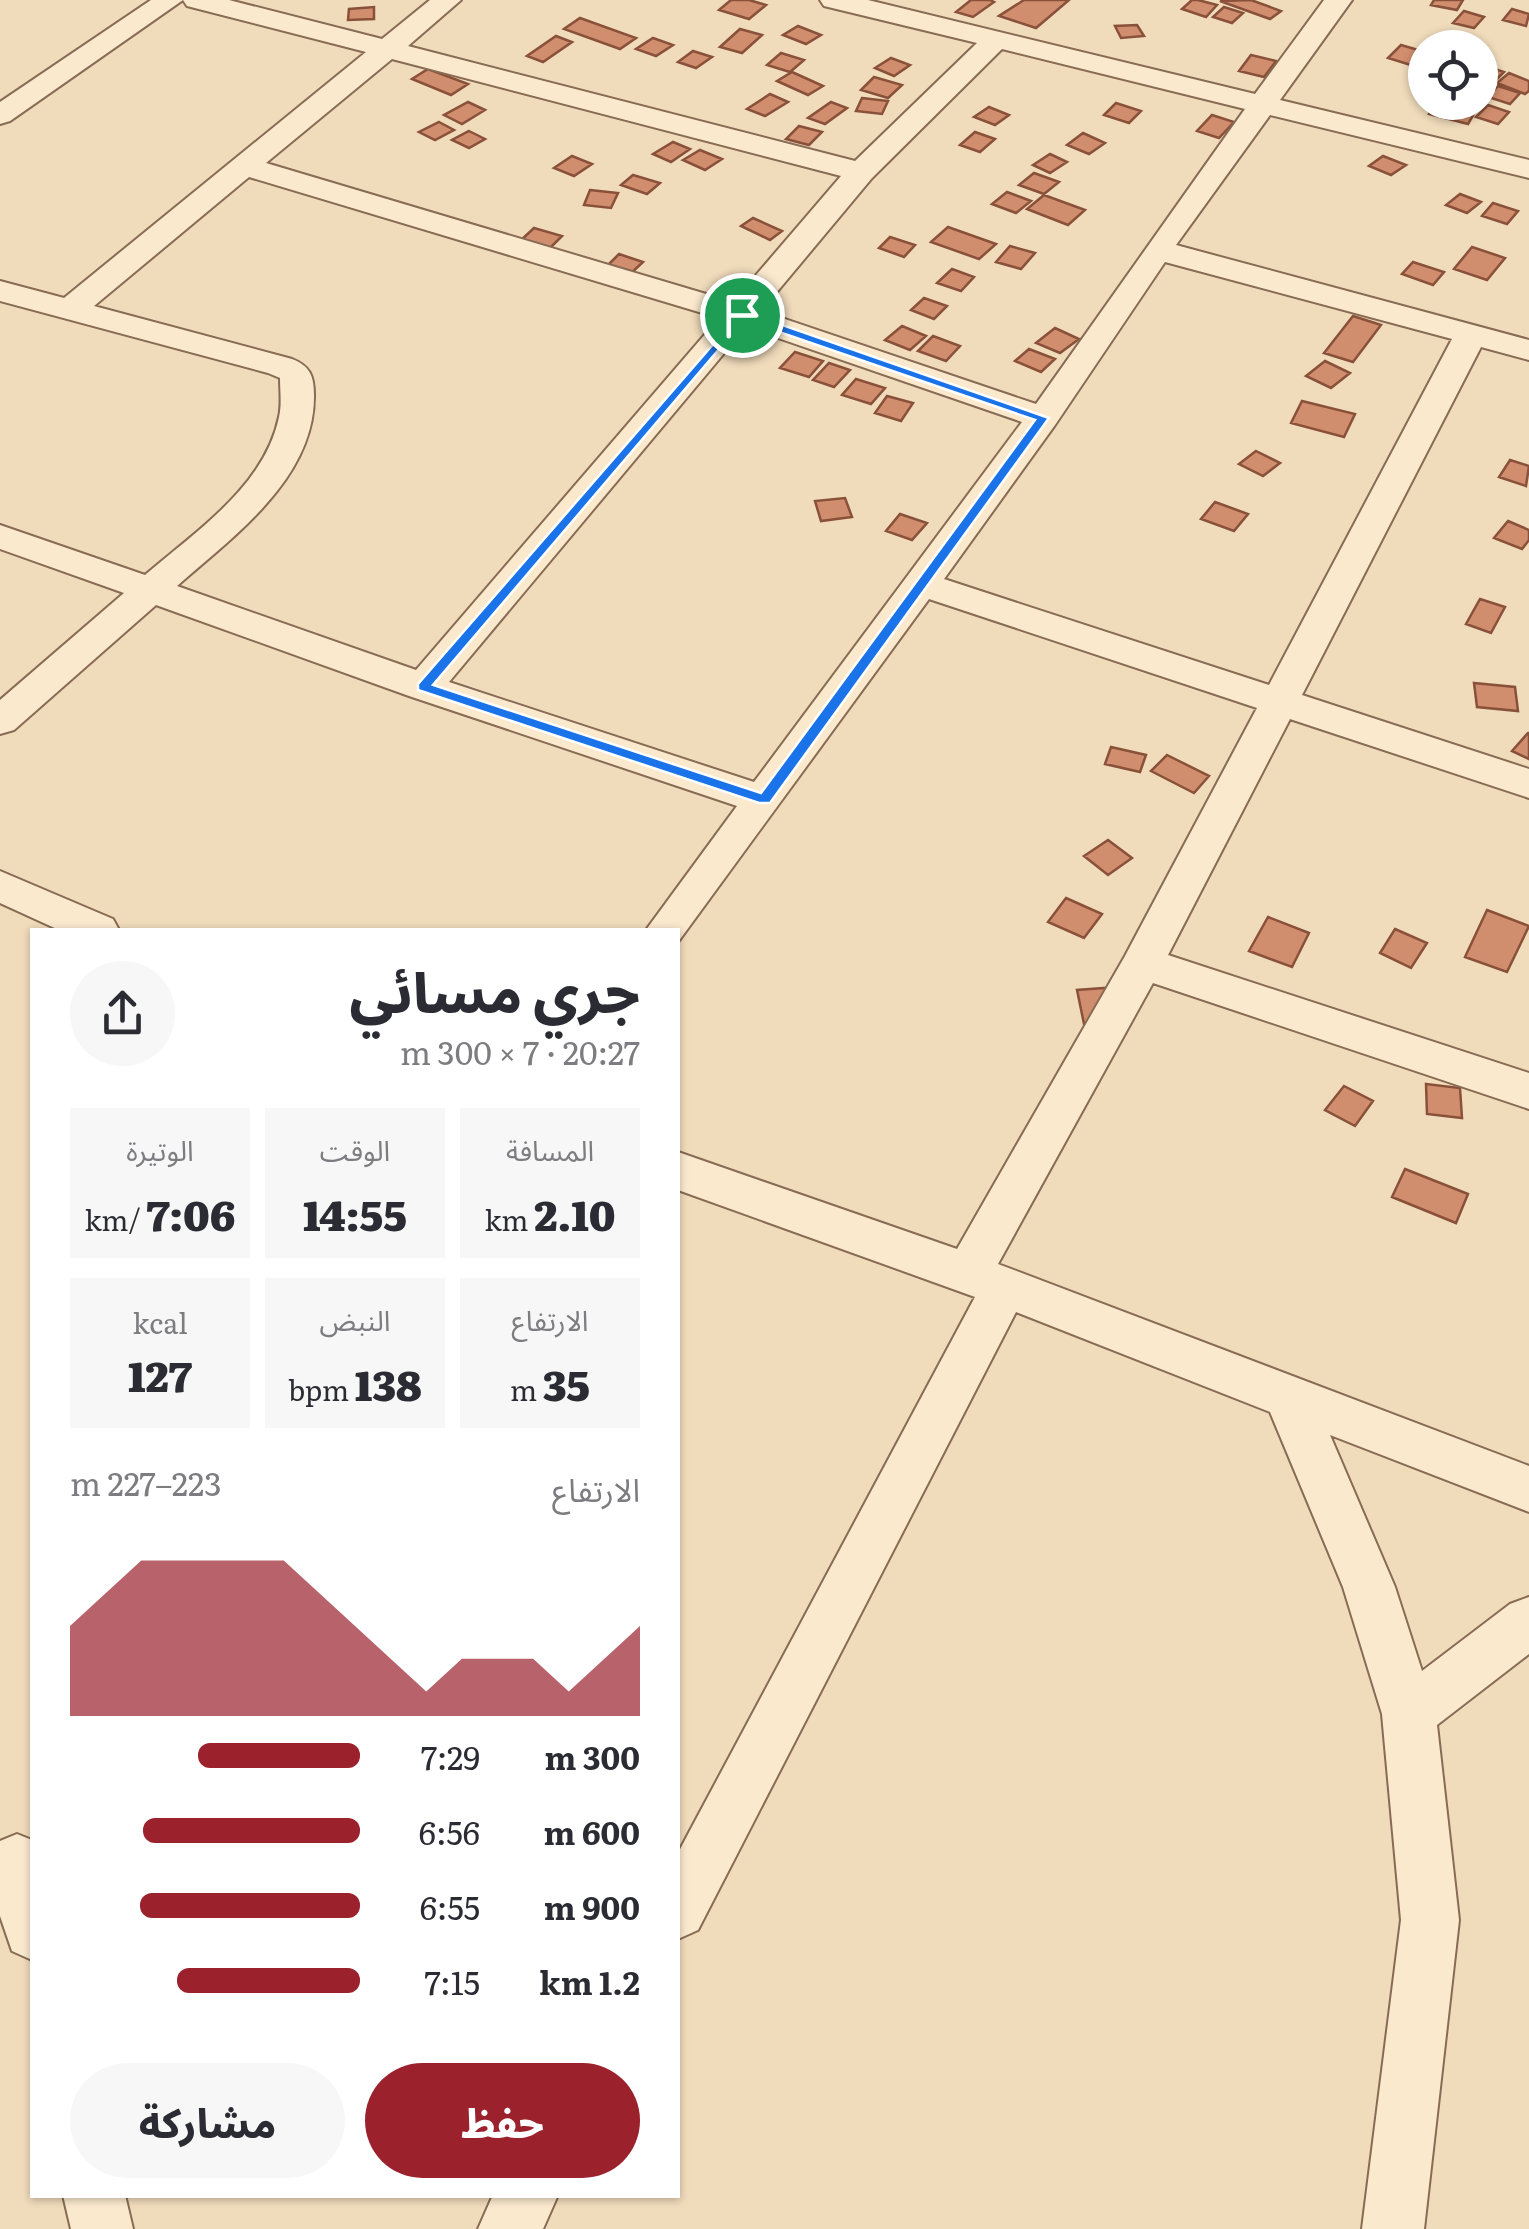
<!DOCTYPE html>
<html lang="ar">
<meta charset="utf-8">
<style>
:root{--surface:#fff;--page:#f7f7f7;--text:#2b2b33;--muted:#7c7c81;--accent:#9b212d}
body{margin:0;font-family:Literata,"Noto Sans Arabic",serif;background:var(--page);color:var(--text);direction:rtl;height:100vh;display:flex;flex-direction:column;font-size:38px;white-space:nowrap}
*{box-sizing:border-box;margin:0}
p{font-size:32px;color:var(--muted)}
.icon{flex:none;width:55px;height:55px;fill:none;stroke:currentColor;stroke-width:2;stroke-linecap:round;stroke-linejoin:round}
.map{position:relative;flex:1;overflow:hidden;direction:ltr}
.panel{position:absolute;left:30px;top:928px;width:650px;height:1270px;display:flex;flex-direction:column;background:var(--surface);border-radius:0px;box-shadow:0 2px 8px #0004;direction:rtl}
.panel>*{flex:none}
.fabs{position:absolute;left:1408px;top:30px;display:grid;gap:20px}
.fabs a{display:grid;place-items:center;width:90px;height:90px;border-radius:50%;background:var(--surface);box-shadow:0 2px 8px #0004;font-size:50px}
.pin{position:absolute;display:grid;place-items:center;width:85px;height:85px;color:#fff;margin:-42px;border:5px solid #fff;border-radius:50%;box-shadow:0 2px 10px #0007}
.round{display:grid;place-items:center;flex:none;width:105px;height:105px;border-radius:52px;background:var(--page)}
.headline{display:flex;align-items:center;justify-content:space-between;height:170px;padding:0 40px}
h1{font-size:55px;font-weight:800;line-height:75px}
.metrics{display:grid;grid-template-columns:repeat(3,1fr);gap:15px;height:170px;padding:10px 40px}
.metrics div{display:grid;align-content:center;border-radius:0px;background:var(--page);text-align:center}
.metrics b{font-size:42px;font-weight:800}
.metrics small{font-size:28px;font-weight:400}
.metrics p{font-size:28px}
.chart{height:280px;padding:20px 40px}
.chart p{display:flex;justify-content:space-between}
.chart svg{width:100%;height:180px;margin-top:10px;fill:var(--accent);opacity:.7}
.button{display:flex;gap:20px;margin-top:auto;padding:20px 40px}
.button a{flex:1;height:115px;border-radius:60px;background:var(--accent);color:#fff;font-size:40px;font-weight:800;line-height:115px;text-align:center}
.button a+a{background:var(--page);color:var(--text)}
ul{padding:0 40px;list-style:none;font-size:32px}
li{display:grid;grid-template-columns:160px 120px 1fr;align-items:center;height:75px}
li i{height:25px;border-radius:12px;background:var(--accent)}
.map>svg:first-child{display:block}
.building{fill:#d18e6e;stroke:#895139;stroke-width:2.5}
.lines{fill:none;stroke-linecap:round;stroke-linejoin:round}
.minor-casing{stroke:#886b54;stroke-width:4}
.minor{fill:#fbe9ce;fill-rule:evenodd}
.route{fill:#1a73e8;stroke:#fff;stroke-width:2.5;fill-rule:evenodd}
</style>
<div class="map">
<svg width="1529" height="2229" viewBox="0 0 1529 2229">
<rect width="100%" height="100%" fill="#f0dbbb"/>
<path class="building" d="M731 0H749L766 5 749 19 719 10Z
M971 0H990L994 2 973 17 956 12Z
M1024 0H1069L1036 28 999 16Z
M1192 0H1198L1217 5 1206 17 1182 9Z
M1251 0 1281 11 1270 19 1220 1Z
M1434 0H1463L1457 10 1431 5Z
M374 7V19L348 20 349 9Z
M1224 7 1243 13 1232 23 1213 17Z
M1512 9 1529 14 1526 26 1503 20Z
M1464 11 1484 17 1474 28 1453 23Z
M580 18 636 38 620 49 564 29Z
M1137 25 1144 36 1121 38 1115 26Z
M798 26 821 35 806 44 783 35Z
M740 29 762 35 742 53 720 47Z
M556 36 572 42 543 62 527 56Z
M653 38 673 45 656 56 636 49Z
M1401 45 1425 52V54L1414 66 1388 58Z
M693 51 712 57 696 68 678 62Z
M781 53 804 60 790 72 767 65Z
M1251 55 1276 61 1264 77 1239 71Z
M891 58 910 65 894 76 875 68Z
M1480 64 1504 72 1493 83 1480 79Z
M428 69 468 84 451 95 412 79Z
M792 72 823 86 808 95 777 81Z
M1509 73 1529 81V91L1525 94 1497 83Z
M874 77 902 85 888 98 861 90Z
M1498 86 1520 93 1510 104 1488 97Z
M770 94 788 102 765 116 747 109Z
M862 98 888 101 882 114 856 111Z
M468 102 485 110 462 124 444 115Z
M831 102 847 108 825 124 808 118Z
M1436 102H1481L1468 124 1429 114Z
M1116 103 1141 111 1129 123 1104 115Z
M1488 105 1509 112 1498 124 1476 117Z
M989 107 1009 115 995 125 974 117Z
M1212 115 1234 122 1219 138 1197 131Z
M439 122 454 130 435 140 419 132Z
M799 126 822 132 809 145 786 139Z
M469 131 485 139 469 148 452 140Z
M975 132 995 139 980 152 960 145Z
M1083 133 1105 143 1089 154 1067 145Z
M673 142 690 149 671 162 653 154Z
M700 150 722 159 705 170 683 160Z
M1050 154 1067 162 1050 173 1033 165Z
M572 156 592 164 574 176 554 168Z
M1383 156 1406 165 1391 175 1369 166Z
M1034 173 1059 182 1044 194 1019 185Z
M633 175 660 183 647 194 621 185Z
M590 190 618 193 611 208 584 205Z
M1007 192 1031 201 1016 213 992 204Z
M1460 194 1481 202 1467 213 1446 205Z
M1044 195 1085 210 1068 225 1027 209Z
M1493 203 1518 211 1507 224 1482 216Z
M753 218 782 231 770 240 741 226Z
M948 227 996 244 979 259 931 242Z
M534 228 562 236 547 251 518 243Z
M890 237 915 245 904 257 879 248Z
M1010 246 1035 253 1021 269 996 262Z
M1472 247 1505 258 1487 280 1454 269Z
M619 254 643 262 628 276 604 269Z
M1413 262 1444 272 1433 285 1402 274Z
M952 269 974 277 961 291 937 283Z
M924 298 947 306 934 319 911 310Z
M1353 316 1381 325 1353 362 1324 353Z
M902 326 926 336 910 350 885 340Z
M1055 328 1079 339 1060 353 1036 343Z
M933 336 960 346 946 361 918 351Z
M1029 349 1055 359 1041 372 1015 361Z
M795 352 823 361 809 377 780 368Z
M1325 361 1350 373 1331 388 1306 376Z
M829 363 850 370 834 387 813 380Z
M856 379 885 388 871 404 842 395Z
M887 396 913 403 901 421 875 413Z
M1302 401 1355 414 1344 437 1291 423Z
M1256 451 1280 463 1263 476 1239 464Z
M1510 460 1529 466 1526 486 1499 477Z
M845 498 852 517 821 521 815 501Z
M1215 502 1248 514 1234 531 1201 519Z
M900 514 927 523 912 540 886 531Z
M1508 521 1529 530V540L1522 549 1494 538Z
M1480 599 1505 607 1491 633 1466 624Z
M1474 683 1515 687 1518 711 1477 707Z
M1528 733H1529V759L1512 751Z
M1111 747 1146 755 1140 772 1105 764Z
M1167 755 1209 776 1194 793 1151 771Z
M1108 840 1132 858 1108 875 1084 856Z
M1066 898 1102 914 1084 938 1048 922Z
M1487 910 1529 926 1507 972 1465 957Z
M1268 917 1309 933 1292 967 1249 951Z
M1395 929 1427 943 1411 968 1380 953Z
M1117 987 1124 1021 1084 1024 1077 990Z
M1426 1084 1460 1088 1462 1118 1427 1114Z
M1344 1086 1373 1101 1355 1126 1325 1110Z
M1405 1169 1468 1194 1456 1223 1392 1197Z"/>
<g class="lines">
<defs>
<path id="minor" d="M151 0H183L10 121 0 124V102Z
M183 0H229L382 39 430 0H461L408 46 855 161 977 43 824 6 820 0H868L1255 94 1324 0H1352L1280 100 1529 160V178L1270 115 1176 245 1529 340V360L1481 347 1302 695 1529 769V798L1290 719 1168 955 1529 1073V1109L1153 983 998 1264 1529 1466V1512L1330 1435 1395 1587 1422 1671 1510 1604 1529 1597V1654L1437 1725 1459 1920 1424 2229H1362L1401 1920 1382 1714 1343 1587 1270 1412 1016 1312 698 1930 678 1939V1853L975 1297 678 1190V1152L957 1249 1125 956 1257 708 929 599 678 942V930H646L737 806 409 696 156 605 14 730 0 734V700L124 593 0 549V525L145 575C195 532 265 486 279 417 282 405 280 391 280 378L268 373 0 301V281L64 298 366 52 187 6ZM1002 49 1245 109 1036 404 761 311 872 178ZM392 59 841 176 733 302 266 163ZM249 177 719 318 416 670 177 586C234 536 315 478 314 395 314 376 310 366 292 359L94 306ZM1165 262 1452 339 1269 685 944 579 1055 425ZM746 327 1022 422 754 782 449 682Z
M0 871 113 919 119 930H59L0 903Z
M17 1834 32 1840V1960L12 1951 0 1916V1841Z
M63 2195H125L133 2229H71Z
M493 2195H558L543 2229H478Z"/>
</defs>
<use href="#minor" class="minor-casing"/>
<use href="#minor" class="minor"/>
</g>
<path class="route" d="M742 311 1049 418 770 803H759L418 690V684ZM744 320 1035 420 761 793 433 685Z"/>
</svg>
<div class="fabs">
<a><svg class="icon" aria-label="locate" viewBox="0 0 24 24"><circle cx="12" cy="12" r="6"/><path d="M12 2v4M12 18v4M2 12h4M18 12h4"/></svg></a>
</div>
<div class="pin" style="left:742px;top:315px;background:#1e9e55"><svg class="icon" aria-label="arrive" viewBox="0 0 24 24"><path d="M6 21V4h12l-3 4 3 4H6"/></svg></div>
<section class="panel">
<div class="headline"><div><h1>جري مسائي</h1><p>20:27 · 7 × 300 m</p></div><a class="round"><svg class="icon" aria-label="share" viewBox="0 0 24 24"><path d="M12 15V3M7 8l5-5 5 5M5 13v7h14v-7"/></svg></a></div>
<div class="metrics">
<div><p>المسافة</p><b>2.10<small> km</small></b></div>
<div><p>الوقت</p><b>14:55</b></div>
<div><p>الوتيرة</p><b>7:06<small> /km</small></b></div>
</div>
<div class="metrics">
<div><p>الارتفاع</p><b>35<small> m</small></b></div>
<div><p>النبض</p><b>138<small> bpm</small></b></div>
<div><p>kcal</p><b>127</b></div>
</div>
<div class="chart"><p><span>الارتفاع</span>223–227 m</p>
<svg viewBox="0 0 160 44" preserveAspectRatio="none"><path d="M0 44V22L10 14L20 6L30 6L40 6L50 6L60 6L70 14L80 22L90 30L100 38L110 30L120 30L130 30L140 38L150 30L160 22V44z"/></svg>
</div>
<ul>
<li><b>300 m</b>7:29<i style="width:56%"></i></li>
<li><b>600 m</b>6:56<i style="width:75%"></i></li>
<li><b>900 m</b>6:55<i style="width:76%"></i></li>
<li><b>1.2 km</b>7:15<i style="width:63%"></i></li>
</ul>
<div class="button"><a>حفظ</a><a>مشاركة</a></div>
</section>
</div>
